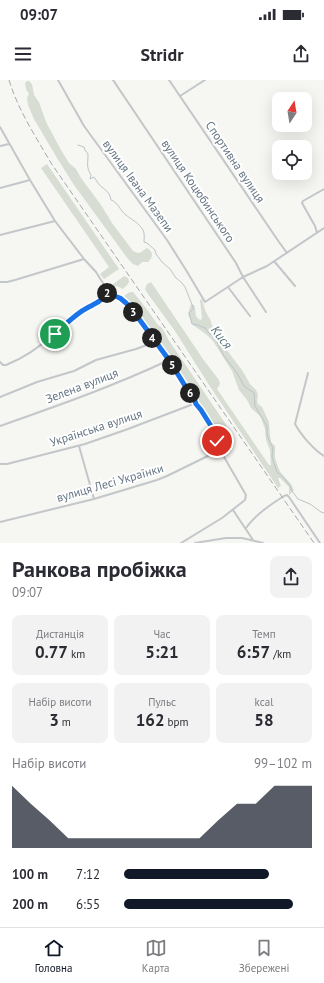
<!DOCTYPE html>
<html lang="uk">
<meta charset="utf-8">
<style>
:root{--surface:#fff;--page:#f2f2f3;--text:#2b2b33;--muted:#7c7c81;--line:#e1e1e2;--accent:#111827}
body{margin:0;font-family:"PT Sans",sans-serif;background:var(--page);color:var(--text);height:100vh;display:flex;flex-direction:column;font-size:15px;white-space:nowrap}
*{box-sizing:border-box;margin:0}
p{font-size:13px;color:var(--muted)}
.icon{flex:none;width:22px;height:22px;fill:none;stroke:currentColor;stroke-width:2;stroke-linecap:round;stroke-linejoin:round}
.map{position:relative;height:463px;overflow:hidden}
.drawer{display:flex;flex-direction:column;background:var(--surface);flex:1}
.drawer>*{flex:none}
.needle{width:26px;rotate:12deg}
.tools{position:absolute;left:272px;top:12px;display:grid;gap:8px}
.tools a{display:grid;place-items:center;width:40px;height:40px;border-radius:8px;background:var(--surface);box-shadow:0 4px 16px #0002;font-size:20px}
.pin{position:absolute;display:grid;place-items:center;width:34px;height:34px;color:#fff;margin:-17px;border:2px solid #fff;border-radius:50%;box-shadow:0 1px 4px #0007}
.km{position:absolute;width:20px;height:20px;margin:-10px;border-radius:50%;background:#222;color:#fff;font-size:11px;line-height:20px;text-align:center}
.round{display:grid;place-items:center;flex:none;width:42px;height:42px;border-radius:8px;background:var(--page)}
.headline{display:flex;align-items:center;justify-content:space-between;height:68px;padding:0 12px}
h1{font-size:22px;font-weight:600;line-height:30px}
.figures{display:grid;grid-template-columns:repeat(3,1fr);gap:6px;height:68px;padding:4px 12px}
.figures div{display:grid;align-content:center;border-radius:8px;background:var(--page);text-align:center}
.figures b{font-size:17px;font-weight:600}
.figures small{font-size:11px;font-weight:400}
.figures p{font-size:11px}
.chart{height:112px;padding:8px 12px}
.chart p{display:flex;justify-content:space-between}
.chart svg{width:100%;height:72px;margin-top:4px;fill:var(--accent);opacity:.7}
ul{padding:0 12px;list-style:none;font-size:13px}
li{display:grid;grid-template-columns:64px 48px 1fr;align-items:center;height:30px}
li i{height:10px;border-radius:5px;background:var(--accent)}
.status{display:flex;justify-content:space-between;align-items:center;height:28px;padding:0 20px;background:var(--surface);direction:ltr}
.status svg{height:11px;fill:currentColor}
header{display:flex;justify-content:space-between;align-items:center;height:52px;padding:0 12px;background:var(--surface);font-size:18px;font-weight:600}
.menu{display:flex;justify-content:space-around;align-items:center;height:56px;border-top:1px solid var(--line);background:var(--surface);font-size:11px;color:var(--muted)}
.menu a{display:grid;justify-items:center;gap:2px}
.menu .on{color:var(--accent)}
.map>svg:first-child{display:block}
.green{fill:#d7ddd3}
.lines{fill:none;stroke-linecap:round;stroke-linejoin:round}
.stream{stroke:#bbc5ca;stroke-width:1}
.minor{stroke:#c3c7ca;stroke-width:2}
.rail{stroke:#a4a9af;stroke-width:1;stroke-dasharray:6 3;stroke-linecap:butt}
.route-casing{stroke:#fff;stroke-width:8}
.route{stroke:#1a73e8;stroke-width:5}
.labels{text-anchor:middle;stroke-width:4;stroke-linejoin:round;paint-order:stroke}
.street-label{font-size:12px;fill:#657584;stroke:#fff}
.water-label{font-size:13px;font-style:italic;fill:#607780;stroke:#fff}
</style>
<div class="status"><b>09:07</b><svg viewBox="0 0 49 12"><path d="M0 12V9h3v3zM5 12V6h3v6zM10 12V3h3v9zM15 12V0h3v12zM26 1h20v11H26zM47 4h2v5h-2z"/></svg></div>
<header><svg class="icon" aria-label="menu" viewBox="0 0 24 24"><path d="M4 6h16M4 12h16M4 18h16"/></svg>Stridr<svg class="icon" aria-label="share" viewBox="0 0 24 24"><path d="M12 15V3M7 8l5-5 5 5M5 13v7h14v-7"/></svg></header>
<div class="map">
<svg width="324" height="463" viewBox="0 0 324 463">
<rect width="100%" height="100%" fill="#f6f6f2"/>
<path class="green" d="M27 1H29L32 4 34 15 39 22 46 42 61 70 69 83 76 89 81 98 101 125 112 143 133 171C141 175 140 172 147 168 154 172 153 177 148 182H142L138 186 133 184 128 179 74 105 57 78 34 39 28 25 27 18 29 14 26 9 25 3Z
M47 84 119 189 104 199 100 194 109 187 41 88Z
M124 196 128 198 129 202 127 205 123 209 117 206 113 207 112 205Z
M151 202 203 279 219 300 220 304 217 309 269 385H271L270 370 266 360 265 349 261 338 259 335 251 328 247 320 239 310 232 291 213 261 207 255 193 245 188 234 191 224 194 225C197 230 193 238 201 240L202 238 200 220 202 219 205 230 208 236 210 239 213 248 218 255 226 269 242 290 250 304 256 310 258 315 257 321 258 324 262 327 269 342 270 355 271 362 275 366V378L278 387 281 393 291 404 294 410 289 415V407L280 398H278L281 406 278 408 209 305 175 251 148 214 145 209 147 204Z
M130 212H133L146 228 158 245 162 248 165 253 168 259 187 287 229 349 228 351 222 354 218 351 216 348 212 347 194 315 187 308 172 282 149 248 125 218V215Z"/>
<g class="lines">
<path class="stream" d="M78 65 84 67 85 70 88 74C88 83 86 87 91 95L90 99 94 97C95 99 97 101 98 103 103 110 109 109 111 120 119 123 120 131 126 135 132 140 139 143 143 150 145 154 144 158 144 162L147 163 155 170 156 174 162 182 170 189 176 198 181 202 185 207 193 227V229L189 233 192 244 198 245 205 248 208 252 215 258 224 276 237 293 244 306 254 313 255 326 267 346V354L268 358 273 368 272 377 277 392 282 396 290 406 292 411 298 419 310 424 321 432 324 433"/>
<path class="minor" d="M58 0 84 46 167 160 186 190 205 222 243 197 267 186 324 148
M113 0 236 183 243 197 266 232
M169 0 279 162 287 173
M180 16 205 0
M0 47 30 100 55 141 84 179 96 192 106 208V213
M0 66 9 64
M0 108 30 100
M317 153 315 146 302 123 303 121 324 109
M0 155 55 141
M274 181 295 206
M0 202H7L15 200 84 179
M228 207 250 236
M106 213 118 217 127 224 169 280 187 309 193 316 196 323 201 330 211 346 220 370 246 415 245 420 222 438 181 463
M0 282 3 285H6C24 278 41 266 55 253 62 247 69 240 76 235 85 228 103 222 106 213
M308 293 295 344C301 355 314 370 324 376
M0 317 37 302 74 291 96 280 136 269 155 262
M0 346C57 326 114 306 169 280
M79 366 94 419
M0 384H7L85 364 128 349 196 323
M233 430 253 460
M0 442 94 419 157 400 167 396 220 370
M246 448C255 435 270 425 284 416L287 415 289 417 320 463
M195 463 226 458H242L263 463"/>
<path class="rail" d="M9 0C18 30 36 57 51 83L314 463"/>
</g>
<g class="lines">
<defs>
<path id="route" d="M55 254C65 245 75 234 87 228 94 224 103 221 106 213L120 218 126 223 131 228 169 280 187 309 193 316 196 324 201 330 211 346 217 361"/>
</defs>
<use href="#route" class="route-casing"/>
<use href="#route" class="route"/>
</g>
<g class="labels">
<g class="street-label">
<text transform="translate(235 82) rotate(56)" y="4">Спортивна вулиця</text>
<text transform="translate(138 106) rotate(54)" y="4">вулиця Івана Мазепи</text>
<text transform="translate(198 111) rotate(56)" y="4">вулиця Коцюбинського</text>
<text transform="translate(82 306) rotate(-21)" y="4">Зелена вулиця</text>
<text transform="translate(96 348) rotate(-18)" y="4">Українська вулиця</text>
<text transform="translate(110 403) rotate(-16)" y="4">вулиця Лесі Українки</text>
</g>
<g class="water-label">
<text transform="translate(222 257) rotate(52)" y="5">Кися</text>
</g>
</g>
</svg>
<div class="tools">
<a><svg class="needle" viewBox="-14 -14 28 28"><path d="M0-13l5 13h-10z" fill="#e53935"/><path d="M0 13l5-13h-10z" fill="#7c7c81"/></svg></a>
<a><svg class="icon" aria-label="locate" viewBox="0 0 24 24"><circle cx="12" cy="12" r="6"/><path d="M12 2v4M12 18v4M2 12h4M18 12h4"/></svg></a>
</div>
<div class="pin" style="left:55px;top:254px;background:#1e9e55"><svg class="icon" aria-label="arrive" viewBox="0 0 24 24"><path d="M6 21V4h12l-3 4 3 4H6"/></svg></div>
<div class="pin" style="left:217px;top:361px;background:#d93025"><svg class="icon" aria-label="check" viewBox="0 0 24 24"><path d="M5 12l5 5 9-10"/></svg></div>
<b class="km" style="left:107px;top:213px">2</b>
<b class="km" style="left:133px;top:232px">3</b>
<b class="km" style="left:152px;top:258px">4</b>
<b class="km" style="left:172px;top:285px">5</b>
<b class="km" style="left:190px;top:313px">6</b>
</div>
<section class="drawer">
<div class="headline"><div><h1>Ранкова пробіжка</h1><p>09:07</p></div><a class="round"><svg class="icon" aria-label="share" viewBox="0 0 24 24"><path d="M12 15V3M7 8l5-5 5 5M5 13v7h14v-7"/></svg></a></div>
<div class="figures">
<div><p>Дистанція</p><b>0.77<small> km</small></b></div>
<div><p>Час</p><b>5:21</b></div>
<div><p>Темп</p><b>6:57<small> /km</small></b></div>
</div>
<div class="figures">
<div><p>Набір висоти</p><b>3<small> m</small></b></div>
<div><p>Пульс</p><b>162<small> bpm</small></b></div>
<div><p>kcal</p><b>58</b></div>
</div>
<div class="chart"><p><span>Набір висоти</span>99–102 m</p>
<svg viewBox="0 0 160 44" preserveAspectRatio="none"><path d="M0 44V6L10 17L20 27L30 38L40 38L50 38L60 38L70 38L80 38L90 38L100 38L110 27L120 17L130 17L140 6L150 6L160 6V44z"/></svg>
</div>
<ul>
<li><b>100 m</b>7:12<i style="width:77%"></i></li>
<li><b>200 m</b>6:55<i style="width:90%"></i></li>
</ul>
</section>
<nav class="menu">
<a class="on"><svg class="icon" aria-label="home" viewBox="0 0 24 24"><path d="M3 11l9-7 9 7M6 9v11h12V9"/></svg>Головна</a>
<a><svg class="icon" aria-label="map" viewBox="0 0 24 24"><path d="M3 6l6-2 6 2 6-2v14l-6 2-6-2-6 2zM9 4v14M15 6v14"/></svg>Карта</a>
<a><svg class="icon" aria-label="saved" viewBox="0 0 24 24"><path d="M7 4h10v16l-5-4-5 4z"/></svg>Збережені</a>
</nav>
